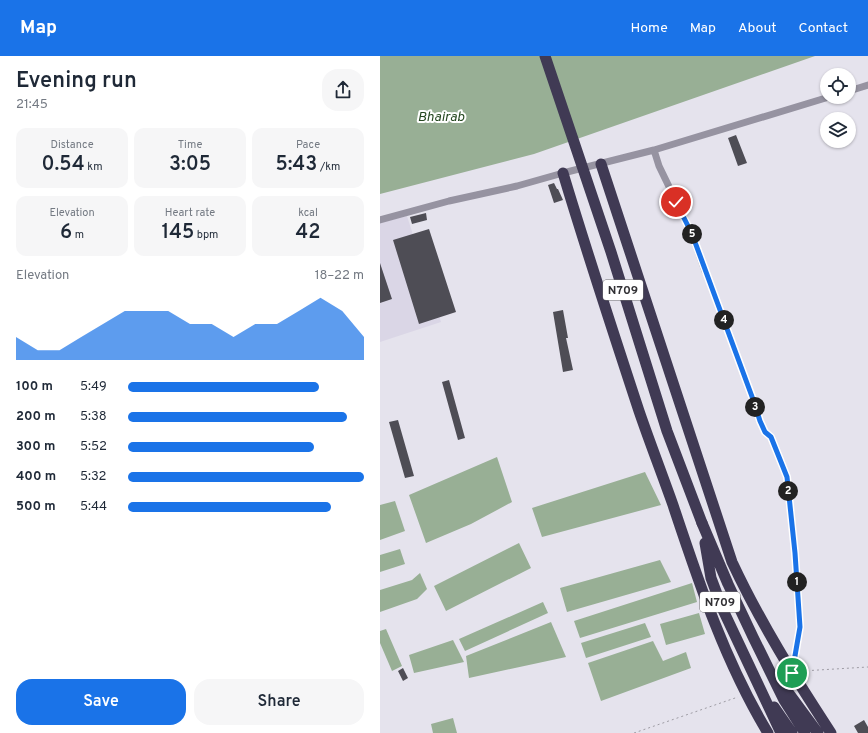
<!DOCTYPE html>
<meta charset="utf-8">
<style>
:root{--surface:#fff;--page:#f6f6f7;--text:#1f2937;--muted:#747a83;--accent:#1a73e8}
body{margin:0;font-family:Overpass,sans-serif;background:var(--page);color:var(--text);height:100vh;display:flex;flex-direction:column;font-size:15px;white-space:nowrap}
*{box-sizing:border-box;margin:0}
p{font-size:13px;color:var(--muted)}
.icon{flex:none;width:22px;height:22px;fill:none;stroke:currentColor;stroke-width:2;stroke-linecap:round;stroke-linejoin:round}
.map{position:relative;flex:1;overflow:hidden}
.details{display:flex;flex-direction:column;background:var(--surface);width:380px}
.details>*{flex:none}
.tools{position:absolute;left:440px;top:12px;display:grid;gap:8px}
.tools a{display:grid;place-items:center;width:36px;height:36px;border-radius:50%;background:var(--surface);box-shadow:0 1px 3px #0004;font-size:20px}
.pin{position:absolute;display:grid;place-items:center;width:34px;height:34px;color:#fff;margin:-17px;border:2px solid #fff;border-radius:50%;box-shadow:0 1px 4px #0007}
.km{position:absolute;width:20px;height:20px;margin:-10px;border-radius:50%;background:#222;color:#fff;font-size:11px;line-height:20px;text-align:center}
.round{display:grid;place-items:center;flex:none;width:42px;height:42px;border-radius:16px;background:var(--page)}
.headline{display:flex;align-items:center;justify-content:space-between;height:68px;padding:0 16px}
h1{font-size:22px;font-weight:600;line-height:30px}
.stats{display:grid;grid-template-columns:repeat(3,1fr);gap:6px;height:68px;padding:4px 16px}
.stats div{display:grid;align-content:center;border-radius:10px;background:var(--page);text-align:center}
.stats b{font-size:20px;font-weight:600}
.stats small{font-size:11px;font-weight:400}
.stats p{font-size:11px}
.chart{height:112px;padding:8px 16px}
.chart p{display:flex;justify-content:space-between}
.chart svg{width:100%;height:72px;margin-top:4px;fill:var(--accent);opacity:.7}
.primary-button{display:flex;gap:8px;margin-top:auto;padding:8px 16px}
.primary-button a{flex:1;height:46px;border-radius:16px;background:var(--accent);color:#fff;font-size:16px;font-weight:600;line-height:46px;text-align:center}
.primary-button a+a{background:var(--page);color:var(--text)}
ul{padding:0 16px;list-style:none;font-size:13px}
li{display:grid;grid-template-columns:64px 48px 1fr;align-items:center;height:30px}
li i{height:10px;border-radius:5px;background:var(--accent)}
header{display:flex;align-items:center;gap:24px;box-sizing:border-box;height:56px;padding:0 20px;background:var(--accent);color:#fff}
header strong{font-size:19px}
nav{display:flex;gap:22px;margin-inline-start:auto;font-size:14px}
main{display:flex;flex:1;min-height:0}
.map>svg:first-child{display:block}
.built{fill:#dad6e6}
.water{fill:#98af95}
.building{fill:#4e4d55}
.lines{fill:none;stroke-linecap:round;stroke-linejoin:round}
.path{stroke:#9e9ca4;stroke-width:1;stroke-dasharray:2 3;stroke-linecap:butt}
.minor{stroke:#9693a1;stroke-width:7}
.highway{stroke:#403a54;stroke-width:11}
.highway-bridge{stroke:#403a54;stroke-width:11}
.route-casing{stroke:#fff;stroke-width:8}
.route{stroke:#1a73e8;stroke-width:5}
.labels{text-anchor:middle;stroke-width:4;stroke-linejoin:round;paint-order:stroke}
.shield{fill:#fff;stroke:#6f6e71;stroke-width:1}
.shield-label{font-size:12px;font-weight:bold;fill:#313034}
.water-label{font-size:14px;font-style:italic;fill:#264821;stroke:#fff}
</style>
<header>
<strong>Map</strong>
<nav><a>Home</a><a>Map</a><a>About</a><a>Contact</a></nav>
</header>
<main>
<section class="details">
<div class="headline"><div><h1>Evening run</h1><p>21:45</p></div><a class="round"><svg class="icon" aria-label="share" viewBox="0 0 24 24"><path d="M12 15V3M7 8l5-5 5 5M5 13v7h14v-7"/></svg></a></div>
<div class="stats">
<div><p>Distance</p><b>0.54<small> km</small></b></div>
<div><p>Time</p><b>3:05</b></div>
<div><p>Pace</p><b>5:43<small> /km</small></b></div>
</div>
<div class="stats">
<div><p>Elevation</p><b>6<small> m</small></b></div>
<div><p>Heart rate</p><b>145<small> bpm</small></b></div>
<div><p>kcal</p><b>42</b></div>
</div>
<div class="chart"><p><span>Elevation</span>18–22 m</p>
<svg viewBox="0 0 160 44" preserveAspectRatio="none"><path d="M0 44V30L10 38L20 38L30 30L40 22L50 14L60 14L70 14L80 22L90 22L100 30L110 22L120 22L130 14L140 6L150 14L160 30V44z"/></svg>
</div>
<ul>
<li><b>100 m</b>5:49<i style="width:81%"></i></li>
<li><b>200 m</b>5:38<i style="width:93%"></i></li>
<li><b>300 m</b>5:52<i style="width:79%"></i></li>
<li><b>400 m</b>5:32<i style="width:100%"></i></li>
<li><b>500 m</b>5:44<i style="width:86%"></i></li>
</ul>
<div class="primary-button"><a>Save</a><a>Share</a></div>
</section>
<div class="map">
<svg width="488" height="677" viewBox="0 0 488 677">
<rect width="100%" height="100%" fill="#e5e3ed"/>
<path class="built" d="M27 160 61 266 0 286V167Z"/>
<path class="water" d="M0 0H435L154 98 0 138Z
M117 401 132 446 91 468 46 487 29 439Z
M265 416 281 449 162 481 152 452Z
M15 445 25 475 0 484V449Z
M139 487 151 512 66 555 54 530Z
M20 493 25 508 0 516V499Z
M280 504 291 526 187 556 180 532Z
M40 517 47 533 37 543 0 556V534L32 524Z
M312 527 317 546 200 582 194 565Z
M163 546 168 557 85 595 79 583Z
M319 557 325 578 286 589 280 568Z
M171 566 186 601 89 622 86 600Z
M265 567 271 581 206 602 201 587Z
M6 573 22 610 12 615 0 587V575Z
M73 584 84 606 34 617 29 599Z
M273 585 283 605 306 596 311 612 221 645 208 607Z
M73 662 77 677H53L51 668Z"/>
<path class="building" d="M356 79 367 107 358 110 348 82Z
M174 127 177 133H178L183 144 174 147 168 129Z
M46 157 47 164 32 168 30 161Z
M49 173 76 256 39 268 13 184Z
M0 207 12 243 0 247Z
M183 254 188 282H186L193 314 183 316 173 256Z
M69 324 85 382 78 384 62 326Z
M18 364 34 420 25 422 9 366Z
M23 612 28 622 23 625 18 615Z
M484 664 488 671V677H478L474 670Z"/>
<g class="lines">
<path class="path" d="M327 221 374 346 380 365 385 377 391 381 407 421 415 497 419 571 415 603
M422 615 488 611
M254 677 358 641"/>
<path class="minor" d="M469 35 488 29
M274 94 279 110 312 178 325 215
M0 164 69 145 137 130 183 117 274 94 449 41"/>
<path class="highway" d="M221 108 352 506C380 566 415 622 451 677
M183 117C207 197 233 276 259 355 270 387 282 418 293 449 319 527 345 606 388 677
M322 467 348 528 373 581 404 644 425 677
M325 487 331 522 343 554 401 677
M399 624 438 677
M394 651 412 677"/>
<path class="highway-bridge" d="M165 0 231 196 287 375 322 467"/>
</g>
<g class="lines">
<defs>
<path id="route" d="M296 146 312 178 374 346 380 365 385 376 391 381 407 421 415 497 420 571 412 617"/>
</defs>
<use href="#route" class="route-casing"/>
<use href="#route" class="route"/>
</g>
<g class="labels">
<g class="shield">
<rect x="223" y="224" width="40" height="20" rx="3"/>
<rect x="320" y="536" width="40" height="20" rx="3"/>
</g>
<g class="shield-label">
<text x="243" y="238">N709</text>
<text x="340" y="550">N709</text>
</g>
<g class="water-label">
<text x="61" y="65">Bhairab</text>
</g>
</g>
</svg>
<div class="tools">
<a><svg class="icon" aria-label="locate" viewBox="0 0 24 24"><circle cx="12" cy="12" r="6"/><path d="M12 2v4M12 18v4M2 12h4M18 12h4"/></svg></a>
<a><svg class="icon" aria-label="layers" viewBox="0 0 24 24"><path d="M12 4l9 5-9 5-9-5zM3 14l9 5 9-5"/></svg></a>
</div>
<div class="pin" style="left:412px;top:617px;background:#1e9e55"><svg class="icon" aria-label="arrive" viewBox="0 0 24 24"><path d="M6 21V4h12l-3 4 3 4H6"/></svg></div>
<div class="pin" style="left:296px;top:146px;background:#d93025"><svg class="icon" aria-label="check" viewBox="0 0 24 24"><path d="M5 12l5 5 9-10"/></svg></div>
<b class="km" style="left:417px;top:526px">1</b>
<b class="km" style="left:408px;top:435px">2</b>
<b class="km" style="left:375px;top:351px">3</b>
<b class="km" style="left:344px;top:264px">4</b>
<b class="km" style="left:312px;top:178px">5</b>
</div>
</main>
